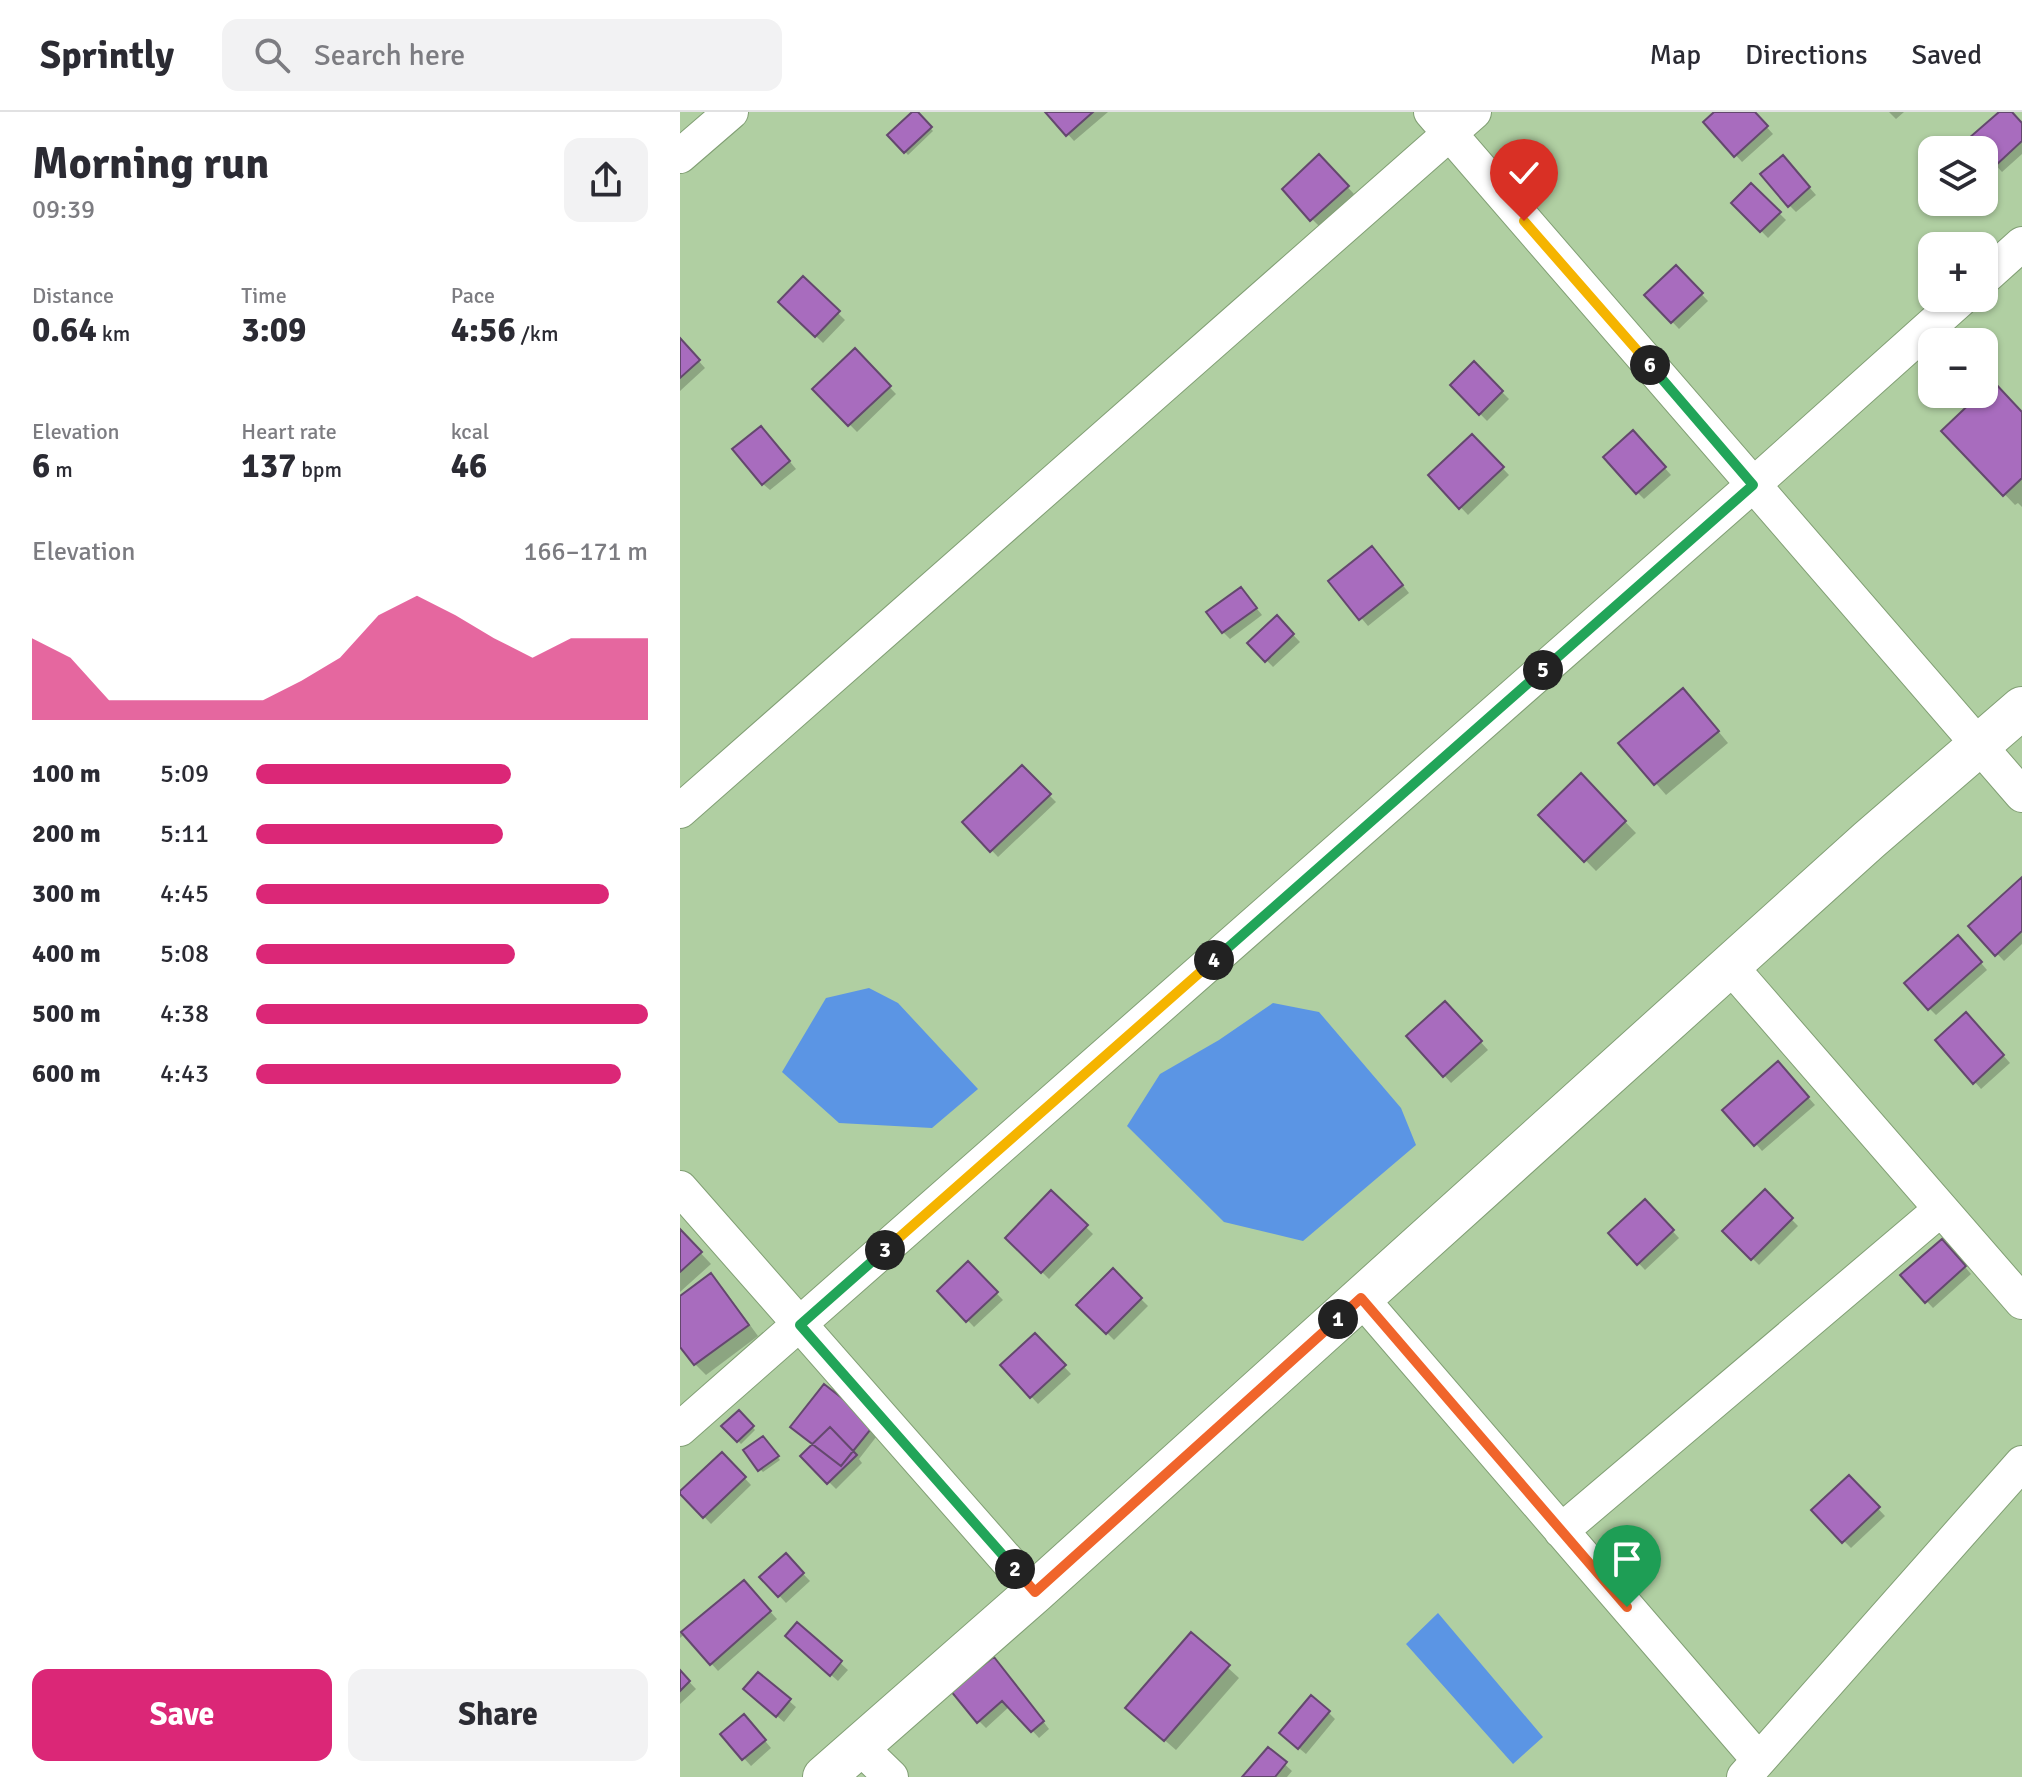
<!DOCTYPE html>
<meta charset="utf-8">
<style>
:root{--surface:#fff;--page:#f2f2f3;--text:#2b2b33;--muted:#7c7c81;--line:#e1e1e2;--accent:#db2777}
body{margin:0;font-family:Signika,sans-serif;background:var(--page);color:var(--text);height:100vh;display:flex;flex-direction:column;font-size:30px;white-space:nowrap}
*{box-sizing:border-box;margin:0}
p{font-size:26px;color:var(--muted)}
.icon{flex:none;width:44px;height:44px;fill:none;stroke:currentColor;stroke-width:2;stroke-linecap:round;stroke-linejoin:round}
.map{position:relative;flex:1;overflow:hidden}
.sheet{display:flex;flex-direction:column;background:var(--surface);width:680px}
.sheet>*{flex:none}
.tools{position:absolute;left:1238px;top:24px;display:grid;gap:16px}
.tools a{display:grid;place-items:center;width:80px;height:80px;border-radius:16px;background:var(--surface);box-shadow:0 2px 6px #0004;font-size:40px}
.pin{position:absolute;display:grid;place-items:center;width:68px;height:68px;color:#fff;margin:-82px -34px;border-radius:50% 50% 50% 0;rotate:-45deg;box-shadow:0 0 8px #0007}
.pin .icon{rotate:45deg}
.km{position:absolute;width:40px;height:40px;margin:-20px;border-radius:50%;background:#222;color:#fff;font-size:22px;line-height:40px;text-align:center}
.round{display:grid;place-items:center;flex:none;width:84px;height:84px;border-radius:16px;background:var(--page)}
.summary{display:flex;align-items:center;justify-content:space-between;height:136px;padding:0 32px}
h1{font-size:44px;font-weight:700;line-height:60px}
.stats{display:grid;grid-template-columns:repeat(3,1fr);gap:12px;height:136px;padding:8px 32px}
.stats div{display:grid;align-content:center}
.stats b{font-size:34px;font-weight:700}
.stats small{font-size:22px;font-weight:400}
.stats p{font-size:22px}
.chart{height:224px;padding:16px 32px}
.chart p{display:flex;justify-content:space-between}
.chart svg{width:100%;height:144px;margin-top:8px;fill:var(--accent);opacity:.7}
.primary-button{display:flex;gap:16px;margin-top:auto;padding:16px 32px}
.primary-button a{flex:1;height:92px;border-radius:16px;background:var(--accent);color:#fff;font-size:32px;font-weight:700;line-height:92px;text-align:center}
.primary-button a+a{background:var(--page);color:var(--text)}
ul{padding:0 32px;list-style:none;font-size:26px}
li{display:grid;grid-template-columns:128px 96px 1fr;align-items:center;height:60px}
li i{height:20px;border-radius:10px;background:var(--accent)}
header{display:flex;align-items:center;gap:48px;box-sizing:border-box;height:112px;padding:0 40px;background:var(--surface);border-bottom:2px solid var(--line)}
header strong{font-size:38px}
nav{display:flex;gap:44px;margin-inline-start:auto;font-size:28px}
.search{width:560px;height:72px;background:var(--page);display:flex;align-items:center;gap:20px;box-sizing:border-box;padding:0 28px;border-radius:16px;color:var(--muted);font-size:30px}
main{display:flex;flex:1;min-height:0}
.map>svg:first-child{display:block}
.water{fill:#5b95e4}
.shadow{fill:#0003}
.building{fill:#a86cbe;stroke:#64486e;stroke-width:2}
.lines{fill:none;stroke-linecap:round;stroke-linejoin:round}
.minor-casing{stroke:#819f74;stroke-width:36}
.tertiary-casing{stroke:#819f74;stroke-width:44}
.minor{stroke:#fff;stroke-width:34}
.tertiary{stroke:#fff;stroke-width:42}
.split-1-casing{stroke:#fff;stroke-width:16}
.split-2-casing{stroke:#fff;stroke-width:16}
.split-3-casing{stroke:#fff;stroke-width:16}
.split-4-casing{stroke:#fff;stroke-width:16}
.split-5-casing{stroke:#fff;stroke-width:16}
.split-6-casing{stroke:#fff;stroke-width:16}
.split-7-casing{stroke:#fff;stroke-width:16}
.split-1{stroke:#f0652b;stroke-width:10}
.split-2{stroke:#f0652b;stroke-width:10}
.split-3{stroke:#22a559;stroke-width:10}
.split-4{stroke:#f5b400;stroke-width:10}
.split-5{stroke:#22a559;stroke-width:10}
.split-6{stroke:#22a559;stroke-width:10}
.split-7{stroke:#f5b400;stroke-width:10}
</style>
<header>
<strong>Sprintly</strong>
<div class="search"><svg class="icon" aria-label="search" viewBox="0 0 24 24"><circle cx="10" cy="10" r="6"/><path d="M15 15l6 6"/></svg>Search here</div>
<nav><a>Map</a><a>Directions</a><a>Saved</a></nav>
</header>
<main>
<section class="sheet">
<div class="summary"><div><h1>Morning run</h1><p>09:39</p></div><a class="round"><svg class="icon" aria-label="share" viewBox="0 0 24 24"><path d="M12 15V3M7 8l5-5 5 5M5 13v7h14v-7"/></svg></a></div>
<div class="stats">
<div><p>Distance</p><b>0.64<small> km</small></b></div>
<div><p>Time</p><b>3:09</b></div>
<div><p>Pace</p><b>4:56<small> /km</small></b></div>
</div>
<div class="stats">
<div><p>Elevation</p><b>6<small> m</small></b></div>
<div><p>Heart rate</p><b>137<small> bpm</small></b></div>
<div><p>kcal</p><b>46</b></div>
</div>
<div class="chart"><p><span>Elevation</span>166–171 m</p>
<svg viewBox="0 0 160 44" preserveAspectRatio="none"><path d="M0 44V19L10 25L20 38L30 38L40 38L50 38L60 38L70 32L80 25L90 12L100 6L110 12L120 19L130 25L140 19L150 19L160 19V44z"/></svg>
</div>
<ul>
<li><b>100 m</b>5:09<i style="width:65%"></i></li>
<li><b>200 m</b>5:11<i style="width:63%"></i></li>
<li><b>300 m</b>4:45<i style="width:90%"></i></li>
<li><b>400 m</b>5:08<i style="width:66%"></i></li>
<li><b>500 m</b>4:38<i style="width:100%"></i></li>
<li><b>600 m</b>4:43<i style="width:93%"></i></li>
</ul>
<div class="primary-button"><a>Save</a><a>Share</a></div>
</section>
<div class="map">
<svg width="1342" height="1665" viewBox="0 0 1342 1665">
<rect width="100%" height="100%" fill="#b0cfa2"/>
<path class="water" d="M189 876 218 891 298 977 252 1016 159 1011 102 960 146 886Z
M593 891 639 900 721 996 736 1033 623 1129 544 1110 447 1014 480 962 539 928Z
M758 1501 863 1625 833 1652 726 1532Z"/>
<path class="shadow" d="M235 0 253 19 228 43 210 23Z
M368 0H428L394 29Z
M1037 0H1073L1093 22 1062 50 1026 10Z
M1209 0H1224L1216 7Z
M1322 0H1330L1342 13V42L1322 60 1302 38Z
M639 45 674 82 639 114 632 107Z
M1109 52 1136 83 1116 100 1109 93Z
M1071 73 1106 108 1088 126 1054 91Z
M996 155 1028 189 999 217 967 183Z
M123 167 165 208 143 231 101 190Z
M0 228 25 256 0 279Z
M175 239 216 282 177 320 135 277Z
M794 252 829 287 807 309 772 273Z
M1304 281 1342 302V395L1338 391 1335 393 1264 319Z
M88 323 116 357 90 378 83 372Z
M792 324 829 363 788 403 751 364Z
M960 328 991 363 964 387 957 380Z
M699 443 729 481 688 514 651 470Z
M561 477 582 503 550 527 543 520Z
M597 506 620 530 593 555 570 531Z
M1014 590 1048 631 986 683 941 631Z
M342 656 376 690 318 745 285 710Z
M901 664 956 721 916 759 861 703Z
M1342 767V832L1324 849 1291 814Z
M1285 832 1307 858 1256 903 1249 896Z
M772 898 808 938 771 971 729 924Z
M1293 909 1330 951 1301 977 1295 970Z
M1104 958 1135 993 1082 1039 1076 1032Z
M1085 1080 1118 1114 1079 1153 1045 1119Z
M371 1081 413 1122 369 1167 328 1126Z
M965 1090 999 1126 965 1158 931 1122Z
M0 1119 31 1152 0 1180Z
M1269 1136 1291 1162 1253 1196 1223 1164Z
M288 1152 323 1188 294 1215 260 1179Z
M433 1159 468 1194 434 1228 399 1193Z
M31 1164 42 1175 78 1224 26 1263 15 1252 0 1231V1187Z
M355 1224 391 1262 358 1292 323 1254Z
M144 1274 200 1320 179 1347 182 1351 156 1377 123 1344 135 1333Z
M59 1300 75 1318 61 1332 44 1314Z
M86 1329 100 1348 83 1360 80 1357Z
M42 1342 71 1373 31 1412 1 1380Z
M1169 1366 1205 1404 1171 1436 1134 1399Z
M106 1444 130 1469 106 1491 82 1465Z
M64 1470 97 1507 38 1559 5 1522 0 1526V1521Z
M117 1512 168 1558 158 1569 114 1530Z
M512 1523 559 1566 496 1638 459 1606Z
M321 1554 369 1617 359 1626 330 1594 306 1616 299 1609Z
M0 1560 16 1577 0 1592Z
M73 1584 109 1589 116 1595 104 1610Z
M648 1600 655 1607 626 1642 609 1628Z
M70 1611 91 1636 71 1654 43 1623Z
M588 1637 612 1659 607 1665H565Z"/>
<path class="building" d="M232 0H238L252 15 224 41 207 23Z
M365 0H413L386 24Z
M1034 0H1075L1088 14 1054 45 1023 10Z
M1319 0H1332L1342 11V29L1314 55 1304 43V38H1299L1289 26Z
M639 42 669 74 630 109 602 77Z
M1103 43 1130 75 1108 95 1080 62Z
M1071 71 1101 100 1080 120 1051 91Z
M996 153 1023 181 991 211 964 183Z
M123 164 160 199 135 225 98 190Z
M0 226 20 248 0 266Z
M175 236 211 274 168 314 132 277Z
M794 249 823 279 799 303 770 273Z
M1313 269 1342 300V366L1323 384 1261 319 1300 282H1304V278Z
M81 314 110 349 82 373 52 337Z
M953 318 986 355 956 382 923 345Z
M792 322 824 355 779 397 748 363Z
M692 434 723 473 679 508 648 469Z
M561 475 577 496 542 521 526 500Z
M597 503 614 522 585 550 567 531Z
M1003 576 1039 619 974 673 938 631Z
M342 653 371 682 310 740 282 710Z
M901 661 946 709 904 750 858 703Z
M1342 765V819L1315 844 1288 814Z
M1278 823 1302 850 1248 898 1224 871Z
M765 889 802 929 763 965 726 924Z
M1286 900 1324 943 1293 972 1255 928Z
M1098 949 1129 985 1074 1034 1042 998Z
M1085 1077 1113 1106 1071 1148 1042 1119Z
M371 1078 408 1113 361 1161 325 1126Z
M965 1087 994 1118 957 1153 928 1121Z
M0 1117 22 1140 0 1160Z
M1262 1127 1286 1154 1245 1191 1220 1163Z
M288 1149 318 1180 286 1210 257 1179Z
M433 1156 462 1186 426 1222 396 1193Z
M31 1161 69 1213 14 1253 0 1235V1184Z
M355 1221 386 1253 350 1286 320 1253Z
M144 1272 195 1312 161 1354 110 1315Z
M59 1298 74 1314 57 1330 41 1314Z
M150 1315 177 1343 147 1372 120 1344Z
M83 1324 99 1344 78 1359 63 1338Z
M42 1340 66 1365 23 1406 0 1382V1379Z
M1169 1363 1200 1395 1162 1431 1131 1398Z
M106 1441 124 1461 98 1485 79 1465Z
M64 1468 91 1499 30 1553 1 1520Z
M117 1510 162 1549 150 1564 105 1524Z
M511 1520 550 1553 484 1629 445 1596Z
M314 1545 364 1609 351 1620 322 1589 297 1611 270 1578Z
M0 1558 10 1569 0 1579Z
M78 1560 111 1587 96 1605 63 1577Z
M631 1583 650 1599 618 1637 599 1621Z
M64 1602 86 1628 62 1648 40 1622Z
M588 1635 607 1650 595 1665H562Z"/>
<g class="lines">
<defs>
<path id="minor" d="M751 0 1342 683
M0 44 51 0
M1304 166 1342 132
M0 699 794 0
M1050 854 1342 1190
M0 1076 355 1480
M681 1186 1078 1647
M0 1317 1073 373 1282 186
M881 1419 1261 1097
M179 1634 211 1665
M1064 1665 1342 1351"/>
<path id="tertiary" d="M144 1665 355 1480 1189 728 1342 596"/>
</defs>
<use href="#minor" class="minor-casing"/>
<use href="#tertiary" class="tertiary-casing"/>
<use href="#minor" class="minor"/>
<use href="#tertiary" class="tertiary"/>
</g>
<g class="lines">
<defs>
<path id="split-1" d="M658 1207 681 1186 947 1495"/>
<path id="split-2" d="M335 1457 355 1480 658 1207"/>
<path id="split-3" d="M205 1138 120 1213 335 1457"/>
<path id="split-4" d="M205 1138 534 848"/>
<path id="split-5" d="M534 848 863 558"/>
<path id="split-6" d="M863 558 1073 373 970 253"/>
<path id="split-7" d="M844 109 970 253"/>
</defs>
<use href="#split-1" class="split-1-casing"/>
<use href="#split-2" class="split-2-casing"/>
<use href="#split-3" class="split-3-casing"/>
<use href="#split-4" class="split-4-casing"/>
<use href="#split-5" class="split-5-casing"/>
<use href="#split-6" class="split-6-casing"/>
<use href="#split-7" class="split-7-casing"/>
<use href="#split-1" class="split-1"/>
<use href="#split-2" class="split-2"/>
<use href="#split-3" class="split-3"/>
<use href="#split-4" class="split-4"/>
<use href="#split-5" class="split-5"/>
<use href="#split-6" class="split-6"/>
<use href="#split-7" class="split-7"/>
</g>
</svg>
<div class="tools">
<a><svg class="icon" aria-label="layers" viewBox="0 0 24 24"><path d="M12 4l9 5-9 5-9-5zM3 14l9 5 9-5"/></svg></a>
<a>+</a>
<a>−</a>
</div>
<div class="pin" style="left:947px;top:1495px;background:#1e9e55"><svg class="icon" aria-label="arrive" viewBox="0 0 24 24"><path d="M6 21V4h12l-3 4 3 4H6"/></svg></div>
<div class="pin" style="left:844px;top:109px;background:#d93025"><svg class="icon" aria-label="check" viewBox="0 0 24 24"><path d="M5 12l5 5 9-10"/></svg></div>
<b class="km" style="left:658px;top:1207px">1</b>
<b class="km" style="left:335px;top:1457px">2</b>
<b class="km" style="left:205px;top:1138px">3</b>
<b class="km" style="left:534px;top:848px">4</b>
<b class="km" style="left:863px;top:558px">5</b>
<b class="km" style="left:970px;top:253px">6</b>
</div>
</main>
